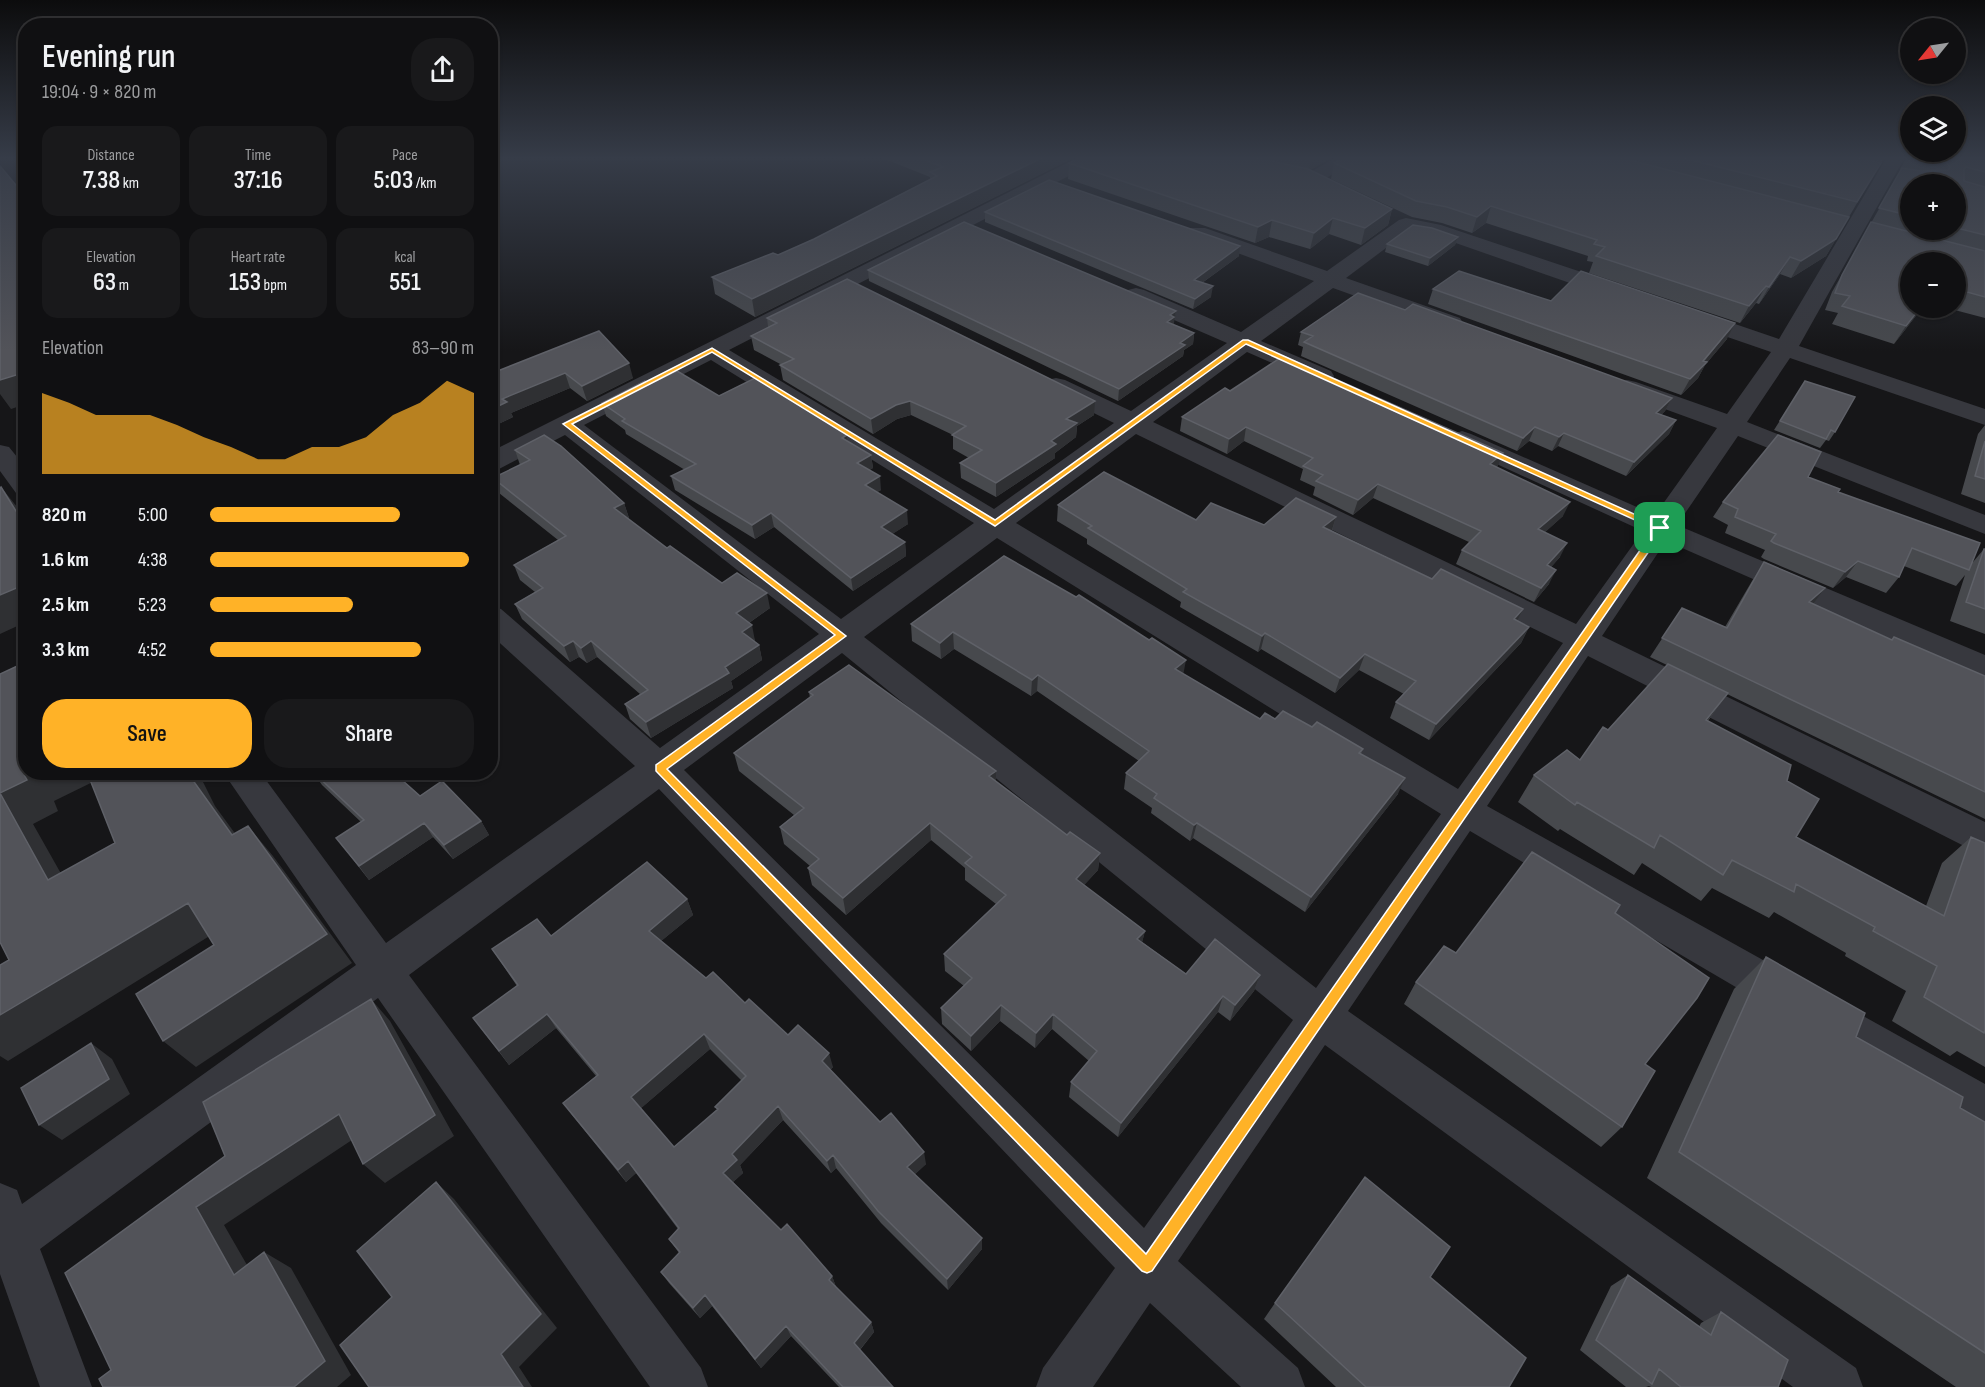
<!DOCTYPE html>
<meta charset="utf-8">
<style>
:root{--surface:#101012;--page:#19191b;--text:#f1f3f6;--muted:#9c9d9f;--line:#303032;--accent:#ffb227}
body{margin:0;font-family:"Sofia Sans Condensed",sans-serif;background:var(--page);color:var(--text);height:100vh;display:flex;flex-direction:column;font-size:22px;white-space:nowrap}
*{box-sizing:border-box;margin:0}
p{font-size:20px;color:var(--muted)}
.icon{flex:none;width:33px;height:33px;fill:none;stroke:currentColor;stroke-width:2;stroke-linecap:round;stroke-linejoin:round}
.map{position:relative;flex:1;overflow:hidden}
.sheet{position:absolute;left:18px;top:18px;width:480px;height:762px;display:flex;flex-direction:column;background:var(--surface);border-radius:24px;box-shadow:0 2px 4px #0004,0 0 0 2px var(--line)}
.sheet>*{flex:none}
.needle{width:39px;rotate:240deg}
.controls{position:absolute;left:1900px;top:18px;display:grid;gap:12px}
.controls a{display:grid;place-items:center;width:66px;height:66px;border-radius:50%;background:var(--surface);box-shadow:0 2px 4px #0004,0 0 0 2px var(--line);font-size:30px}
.pin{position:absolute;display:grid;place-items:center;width:51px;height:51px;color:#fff;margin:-26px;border-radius:12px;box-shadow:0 3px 9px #0006}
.round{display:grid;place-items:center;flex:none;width:63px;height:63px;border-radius:24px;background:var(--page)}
.summary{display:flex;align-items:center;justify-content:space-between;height:102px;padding:0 24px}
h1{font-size:33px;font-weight:600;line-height:45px}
.stats{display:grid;grid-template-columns:repeat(3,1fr);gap:9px;height:102px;padding:6px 24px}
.stats div{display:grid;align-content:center;border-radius:15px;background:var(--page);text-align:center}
.stats b{font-size:26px;font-weight:600}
.stats small{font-size:16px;font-weight:400}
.stats p{font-size:16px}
.chart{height:168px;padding:12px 24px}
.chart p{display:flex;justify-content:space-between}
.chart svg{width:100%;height:108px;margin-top:6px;fill:var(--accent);opacity:.7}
.button{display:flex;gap:12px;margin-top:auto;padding:12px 24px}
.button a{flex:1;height:69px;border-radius:24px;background:var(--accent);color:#111;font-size:24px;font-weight:600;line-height:69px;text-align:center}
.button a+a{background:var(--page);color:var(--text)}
ul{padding:0 24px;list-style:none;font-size:20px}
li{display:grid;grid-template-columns:96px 72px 1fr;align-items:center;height:45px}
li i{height:15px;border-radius:8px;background:var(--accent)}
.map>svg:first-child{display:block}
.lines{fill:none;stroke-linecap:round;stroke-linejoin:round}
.street{fill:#37383e;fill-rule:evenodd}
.wall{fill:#47494d;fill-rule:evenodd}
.shaded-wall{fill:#2f3033}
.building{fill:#525359;stroke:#5f6168;stroke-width:1.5;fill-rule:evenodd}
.route{fill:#ffb227;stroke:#fff;stroke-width:1.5;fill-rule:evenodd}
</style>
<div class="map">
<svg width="1985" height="1387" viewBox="0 0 1985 1387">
<rect width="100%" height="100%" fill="#161618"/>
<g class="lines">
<path class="street" d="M1079 157H1101L1098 161 729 350 994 509 1114 423 1047 390 1044 385 1047 380 1056 378 1065 380 1131 411 1227 343 1128 300 1125 295 1128 290 1136 288 1144 290 1241 332 1314 281 1191 236 1188 232 1191 228H1205L1327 271 1399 220 1406 218 1441 225 1626 287 1629 292 1626 297 1618 299 1610 297 1430 234 1410 230 1346 278 1460 318 1463 323 1460 328 1452 330 1444 328 1333 288 1261 341 1331 371 1334 376 1331 381 1322 383 1313 381 1247 352 1153 422 1576 624 1643 531 1453 444 1449 439 1453 434 1462 431 1471 434 1655 515 1717 428 1618 392 1615 387 1618 382 1627 380 1636 382 1727 414 1771 352 1681 321 1678 316 1681 311 1689 309 1697 311 1779 339 1887 157H1905L1799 346 1985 409V425L1790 358 1747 422 1985 515V534L1738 436 1677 525 1985 655V680L1666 541 1602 636 1985 822V854L1972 850 1588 656 1487 806 1985 1084V1130L1969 1124 1470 831 1348 1011 1856 1368 1863 1387H1793L1325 1045 1178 1261 1298 1368 1305 1387H1241L1150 1303 1093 1387H1036L1043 1368 1115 1268 659 789 409 975 701 1368 708 1387H650L378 998 40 1249 92 1387H40L0 1274V1183L17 1190 22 1204 356 965 223 772H260L386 943 635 766 490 634V606L501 609 660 748 819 634 565 435 499 469 490 471V452ZM711 360 974 523 841 619 584 425ZM1136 434 1563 643 1458 789 1016 523ZM997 538 1441 814 1316 988 864 637ZM842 653 1293 1020 1144 1228 684 770Z
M1337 157H1358L1319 183H1305L1303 179 1305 175Z
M0 445 9 447 26 468V495L16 493 0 471Z"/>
</g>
<path class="wall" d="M837 157H861L848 161Z
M880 157H1075L755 317 715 294 712 277 778 255 814 239 930 179V177Z
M1081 157H1333L1310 170 1392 209 1388 225 1361 245 1329 234 1310 249 1269 237 1255 243 1068 179 1069 163Z
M1344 157H1886L1880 164 1826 256 1791 278 1780 274 1759 304 1756 303 1740 323 1589 273 1593 262 1587 261 1588 256 1486 223 1472 233 1442 223 1412 217 1331 179 1334 163Z
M1906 157H1985V318L1947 308H1956V262L1911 308H1922L1894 344 1832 324 1838 313 1825 310 1832 292 1901 170 1900 169 1907 158ZM1911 184H1956V230H1911Z
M985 212 1239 256 1202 283 1211 297 1193 309 985 222Z
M1458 237 1455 245 1428 266 1385 252 1387 244Z
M868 270 1176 311 1173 324 1194 333 1193 344 1184 350 1183 356 1118 401 869 281Z
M1433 289 1551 301 1727 339 1705 365 1698 378 1681 395 1428 304Z
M1405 310 1672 398 1665 411 1661 415 1676 420 1669 434 1626 476 1558 446 1552 451 1529 441 1517 451 1301 356 1303 347 1298 345 1301 332Z
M767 318 1094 415 1077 426 1076 437 1055 453V458L996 497 961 478 960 463 969 458 953 449V435L911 415 897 419 873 434 783 380 780 365H782L754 350 751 336 768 327Z
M599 331 633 378 587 401 570 388 511 413 513 417 490 428Z
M1805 381 1835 432 1829 441 1826 440 1820 448 1774 430Z
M648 385 719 396 847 435 848 441 871 455 873 468 869 470 881 490 877 492 908 524 892 534 905 542 906 556 853 591 774 527 755 539 675 490 671 476 685 470 626 434 625 430 606 416 602 403Z
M1230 391 1497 468 1563 516 1545 532 1560 557 1551 567 1549 584 1534 602 1456 564 1462 550 1469 542 1373 498 1353 515 1313 495 1315 487 1300 480 1303 469 1244 441 1227 454 1180 431 1182 417Z
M1985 425V503L1961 494 1978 434Z
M515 450 624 503 629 518 628 519 667 548 722 583 770 608 749 623 755 641H754L759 645 762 660 731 681 733 688 651 738 630 719 625 704 640 694 597 657 587 663 579 657 570 662 522 619 515 604 535 592 520 580 514 565 558 540 499 493 493 478 520 465Z
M1808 477 1838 492 1973 562 1984 549H1985V634L1950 621 1965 575 1956 586 1904 566 1899 577 1886 593 1846 577 1833 588 1764 559 1761 557 1765 550 1725 533 1728 525 1713 517 1723 502Z
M1058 505 1196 520 1264 525 1336 517 1332 531 1529 627 1521 643 1429 740 1390 718 1396 702 1404 694 1359 670 1335 693 1261 649 1258 652 1180 607 1181 602 1087 544V539L1057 521Z
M1764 562 1825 588 1813 604 1892 640 1894 637 1985 676V819L1727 694 1708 721 1787 781 1796 837 1926 906 1942 863 1971 837 1985 843V1067L1957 1051 1950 1056 1892 1021 1906 991 1845 956 1846 953 1774 912 1769 918 1712 888 1701 901 1642 863 1634 875 1560 829 1558 831 1518 802 1534 775 1580 760 1667 665 1650 657 1682 608 1725 627 1752 581Z
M911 624 1184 674 1260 719H1275L1312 727 1363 749 1361 754 1398 794 1305 912 1193 838 1190 841 1151 813 1152 808 1124 789 1126 773 1139 761 1037 691 1031 696 954 649 941 659 912 641Z
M809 692 996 771V782L1067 835 1100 853 1098 870 1084 885 1145 931 1142 942 1186 974 1260 975 1254 991 1230 1021 1218 1012 1118 1137 1069 1097 1071 1082 1089 1061 1052 1029 1035 1048 1000 1021 971 1051 942 1024 941 1008 964 986 945 971 944 954 996 904 965 880V868L931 840 846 915 812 885 808 868 810 866 784 844 780 827 794 815 739 771 734 753 810 698Z
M313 772H393L420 796 481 821 489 835 453 859 433 837 369 880 336 838 361 822 322 785Z
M687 899 693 915 661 941 706 978 745 1003 788 1035 833 1067 830 1070 880 1122 926 1164 915 1174 982 1249 948 1290 881 1223 836 1168 831 1173 783 1120 740 1165 743 1173 733 1182 781 1230 832 1276 836 1287 871 1322 874 1332 860 1350 893 1387H839L791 1336 761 1368 712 1306 700 1318 669 1283 661 1272 679 1253 669 1239 678 1229 636 1173 626 1182 573 1116 563 1103 596 1076 556 1028 509 1065 473 1018 517 986 492 949 551 936ZM710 1049 742 1081 715 1107 717 1110 674 1147 641 1108Z
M1615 913 1645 1064 1622 1127 1601 1147 1404 1004 1416 982 1456 953Z
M1766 957 1856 1037 1960 1108 1985 1122V1387H1956L1647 1178 1734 989Z
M1628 1275 1699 1327 1701 1323 1721 1312 1778 1387H1651L1649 1386 1646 1387H1626L1580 1350 1611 1286Z
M1430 1277 1509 1387H1336L1264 1319 1275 1303Z"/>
<path class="shaded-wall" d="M848 157H861L848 161Z
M1044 157H1075L755 317 752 299Z
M1311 157H1333L1309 171Z
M1491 206 1486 223 1472 233 1477 217Z
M1392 209 1388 225 1361 245 1365 228Z
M1849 217 1826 256 1791 278 1801 261Z
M1333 218 1329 234 1310 249 1314 233Z
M1272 220 1269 237 1255 243 1258 227Z
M1458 237 1455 245 1428 266 1430 258Z
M1240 246 1239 256 1192 290 1194 280Z
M1790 257 1780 274 1759 304 1769 287Z
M1213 286 1211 297 1193 309 1195 299Z
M1766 286 1756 303 1740 323 1749 306Z
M1920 308H1922L1894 344 1906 326Z
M1176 311 1173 329 1167 322 1170 315Z
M1735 323 1727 339 1705 365 1698 378 1681 395 1690 379Z
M1194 333 1193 344 1184 350 1183 356 1118 401 1119 389 1180 343Z
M629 363 633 378 587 401 582 386Z
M25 371 26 404 11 409 0 394V380Z
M565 373 570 388 511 413 513 417 490 428V410L502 399Z
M1672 398 1665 411 1649 427 1656 413Z
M910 401 911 415 897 419 873 434 871 419 896 405Z
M1095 401 1094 415 1077 426 1076 437 1055 453V458L996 497V483L1051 441 1066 419Z
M1676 420 1669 434 1626 476 1634 462Z
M1246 427 1244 441 1227 454 1229 439Z
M1535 427 1529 441 1517 451 1523 438Z
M1564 433 1558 446 1552 451 1559 437Z
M847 435 849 448 842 438Z
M1503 453 1497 468 1490 464Z
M871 455 873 468 858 477 857 463Z
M880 476 881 490 866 499 865 485Z
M1378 484 1373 498 1353 515 1358 500Z
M1 487 26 518V527Z
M1570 502 1563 516 1532 544 1538 529Z
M624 503 629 518 619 523 614 508Z
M907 510 908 524 882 541 881 527Z
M771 513 774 527 755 539 752 525Z
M1336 517 1331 533 1323 527Z
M905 542 906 556 853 591 851 578Z
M1567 543 1560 557 1540 580 1547 565Z
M1858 561 1846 577 1833 588 1845 572Z
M1556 570 1549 584 1534 602 1541 588Z
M26 584V622L0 634V595Z
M1825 588 1811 607 1809 602Z
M767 593 770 608 740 629 736 613Z
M1523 609 1515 625 1514 619Z
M752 625 755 641 746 647 742 632Z
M1529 627 1521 643 1429 740 1436 724Z
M953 632 954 649 941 659 940 643Z
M1265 633 1261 649 1258 652 1262 636Z
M573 641 579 657 570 662 564 646Z
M591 641 597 657 587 663 581 648Z
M759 645 762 660 731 681 733 688 651 738 646 722 725 667Z
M1365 654 1359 670 1335 693 1340 678Z
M1186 660 1183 676 1175 669Z
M1038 675 1037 691 1031 696 1032 680Z
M1728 693 1708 720 1686 747 1706 720Z
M26 769V772H102L105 776 54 801 58 811 33 824 81 909 48 880 0 793 22 771Z
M996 771V789L989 776Z
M187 772H198L215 806 258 865 232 835Z
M1405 778 1398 794 1305 912 1311 897Z
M481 821 489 835 453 859 444 845Z
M424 823 433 837 369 880 359 866Z
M930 823 931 840 846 915 843 898Z
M1197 823 1193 838 1190 841 1194 825Z
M248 826 273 856 352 963 196 1067 163 1041 327 934Z
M1100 853 1098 870 1074 896 1076 879Z
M687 899 693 915 655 946 649 931Z
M188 903 216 932 8 1061 0 1056V1015Z
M1145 931 1141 947 1137 939Z
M1260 975 1254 991 1230 1021 1235 1005Z
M1223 996 1218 1012 1118 1137 1121 1123Z
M371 999 390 1021 454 1136 385 1183 363 1164Z
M1001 1005 1000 1021 971 1051V1036Z
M547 1014 556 1028 509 1065 499 1051Z
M1053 1014 1052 1029 1035 1048 1036 1033Z
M704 1034 710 1049 639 1110 631 1097Z
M91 1043 112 1059 130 1094 62 1140 39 1125Z
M829 1053 833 1067 825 1075 822 1061Z
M778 1106 783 1120 740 1165 743 1173 730 1185 723 1173 732 1154Z
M339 1114 361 1134 224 1225 262 1291 234 1275 196 1207Z
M924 1152 926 1164 909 1180 907 1167Z
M833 1155 836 1168 831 1173 827 1161Z
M628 1161 636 1173 626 1182 618 1170Z
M436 1182 454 1199 557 1328 519 1367 532 1387H523L501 1354Z
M982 1238V1249L948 1290 947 1279Z
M264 1252 291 1268 351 1375 337 1387H294Z
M832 1276 836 1287 829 1280Z
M705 1295 712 1306 700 1318 693 1308Z
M871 1322 874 1332 857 1353 854 1343Z
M786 1326 791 1336 761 1368 755 1359Z"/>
<path class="building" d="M917 157H1044L752 299 712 277 773 253 778 255 814 239 937 176 930 172 943 167Z
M1081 157H1253L1308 169 1392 209 1365 228 1333 218 1314 233 1272 220 1258 227 1069 163Z
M1344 157H1618L1849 217 1836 239 1801 261 1790 257 1769 287 1766 286 1749 306 1596 256 1605 247 1594 244 1597 240 1491 206 1477 217 1447 207 1416 201 1334 163Z
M1679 157H1854L1881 163 1857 202Z
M1922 157H1985V172L1966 167 1964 169V181L1985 187V235L1956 228V184H1911V216L1879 208 1902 168 1921 171 1948 170 1950 167 1946 162Z
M0 166 26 197V372L0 380Z
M1049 180 1240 246 1194 280 1213 286 1195 299 985 212Z
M964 222 1176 311 1170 315 1174 317 1167 322 1194 333 1180 343 1185 345 1119 389 868 270Z
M1871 222 1985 251V297L1956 289V262H1911V308H1920L1906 326 1842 306 1850 296 1835 293 1842 275Z
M1413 225 1432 228 1458 237 1430 258 1387 244Z
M1459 271 1551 301 1581 271 1735 323 1703 361 1707 362 1690 379 1433 289Z
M847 279 1095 401 1066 419 1077 423 1051 441 1056 444 996 483 960 463 982 450 952 435 966 426 910 401 896 405 871 419 780 365 794 359 751 336 777 323 767 318Z
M1358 293 1405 310 1413 304 1672 398 1656 413 1676 420 1634 462 1564 433 1559 437 1535 427 1523 438 1304 342 1313 336 1301 332Z
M599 331 629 363 582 386 565 373 502 399 507 402 490 410V374Z
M1283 356 1503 453 1490 464 1570 502 1538 529 1567 543 1547 565 1556 570 1541 588 1462 550 1481 531 1378 484 1358 500 1316 481 1323 475 1303 466 1313 458 1246 427 1229 439 1182 417 1225 388 1230 391Z
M677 371 719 396 755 378 847 435 842 438 871 455 857 463 880 476 865 485 907 510 881 527 905 542 851 578 771 513 752 525 671 476 696 464 622 421 625 419 602 403 645 381 648 385Z
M1805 381 1855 397 1835 432 1831 430 1826 439 1780 421Z
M544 435 561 446 624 503 614 508 667 548 670 546 722 583 737 573 767 593 736 613 752 625 742 632 759 645 725 667 729 673 646 722 625 704 648 690 591 641 581 648 573 641 564 646 515 604 543 588 514 565 566 536 493 478 530 460 515 450Z
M1778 435 1821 452 1808 477 1840 489 1838 492 1980 543 1969 570 1912 548 1899 577 1858 561 1845 572 1774 543 1771 541 1776 534 1735 517 1738 509 1723 502Z
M1985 441V479L1975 476Z
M1104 472 1196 520 1211 503 1264 525 1296 498 1336 517 1323 527 1432 579 1441 569 1523 609 1514 619 1529 627 1436 724 1396 702 1416 681 1365 654 1340 678 1265 633 1262 636 1183 592 1187 589 1088 528 1092 526 1058 505Z
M1 487 26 527V584L0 595V488Z
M1984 549H1985V609L1966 602Z
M1004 556 1076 597 1079 595 1149 640 1152 638 1186 660 1175 669 1260 719 1265 713 1275 719 1283 711 1312 727 1317 722 1363 749 1359 753 1405 778 1311 897 1197 823 1194 825 1154 798 1157 794 1126 773 1149 751 1038 675 1032 680 953 632 940 643 911 624Z
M1764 562 1825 588 1809 602 1892 640 1894 637 1985 676V792L1662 638 1682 608 1727 628Z
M26 662V769L22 771 27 780 0 793V674Z
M1668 664 1728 693 1706 720 1791 765 1787 781 1819 799 1796 837 1944 916 1971 837 1985 843V1030L1984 1033 1924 997 1937 966 1873 931 1875 927 1796 884 1794 892 1732 860 1723 875 1660 835 1654 848 1577 802 1575 805 1534 775 1567 750 1580 760 1603 727 1608 730Z
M849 665 996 771 989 776 1067 835 1070 832 1100 853 1076 879 1145 931 1137 939 1186 974 1215 939 1260 975 1235 1005 1223 996 1121 1123 1071 1082 1097 1051 1053 1014 1036 1033 1001 1005 971 1036 941 1008 972 978 944 954 1006 895 965 863 972 857 930 823 843 898 808 868 819 859 780 827 804 808 734 753 813 695 809 692Z
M87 772H187L232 835 248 826 327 934 163 1041 136 994 214 945 188 903 0 1015V965L9 960 0 942V793L48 880 115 843Z
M313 772H393L420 796 442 781 481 821 444 845 424 823 359 866 336 838 364 820Z
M1532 852 1620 905 1615 913 1709 978 1697 998 1645 1064 1655 1071 1622 1127 1416 982 1444 946 1456 953Z
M647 862 687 899 649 931 706 978 713 972 745 1003 749 999 788 1035 798 1025 829 1053 822 1061 880 1122 891 1113 924 1152 907 1167 982 1238 947 1279 878 1211 833 1155 827 1161 778 1106 732 1154 737 1160 723 1173 781 1230 787 1224 832 1276 829 1280 871 1322 854 1343 893 1387H843L786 1326 755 1359 705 1295 693 1308 661 1272 680 1252 669 1239 679 1228 628 1161 618 1170 563 1103 598 1075 547 1014 499 1051 473 1018 518 985 492 949 537 919 551 936ZM704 1034 746 1076 715 1107 718 1109 674 1147 631 1097Z
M1766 957 1865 1013 1856 1037 1963 1097 1960 1108 1985 1122V1353L1679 1152Z
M371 999 435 1115 363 1164 339 1114 196 1207 234 1275 264 1252 325 1361 294 1387H103L99 1379 111 1370 65 1273 225 1156 203 1102Z
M91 1043 109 1079 39 1125 21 1088Z
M1365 1177 1450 1247 1430 1277 1526 1358 1509 1387H1366L1275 1303Z
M436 1182 541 1314 501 1354 523 1387H369L340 1345 392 1297 357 1251Z
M1628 1275 1711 1335 1721 1312 1788 1360 1778 1387H1681L1659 1369 1652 1384 1596 1340Z"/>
<linearGradient id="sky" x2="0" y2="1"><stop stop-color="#0c0c0d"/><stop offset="0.45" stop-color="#363c48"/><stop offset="1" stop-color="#363c48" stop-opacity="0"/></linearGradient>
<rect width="1985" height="351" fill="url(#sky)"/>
<path class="route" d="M1243 340H1248L1665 528 1152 1271 1147 1273 1142 1271 656 771V765L835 635 563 424 712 348 995 520ZM1246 344 1655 529 1146 1254 667 769 846 636 572 424 712 352 995 526Z"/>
</svg>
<div class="controls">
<a><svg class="needle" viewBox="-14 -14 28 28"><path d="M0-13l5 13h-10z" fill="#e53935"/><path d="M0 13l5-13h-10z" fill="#9c9d9f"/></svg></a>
<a><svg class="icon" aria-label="layers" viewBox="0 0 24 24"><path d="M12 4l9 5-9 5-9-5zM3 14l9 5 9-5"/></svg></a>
<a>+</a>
<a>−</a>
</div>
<div class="pin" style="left:1660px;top:528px;background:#1e9e55"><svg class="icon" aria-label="arrive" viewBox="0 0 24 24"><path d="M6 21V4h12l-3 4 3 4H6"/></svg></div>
<section class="sheet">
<div class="summary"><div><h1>Evening run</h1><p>19:04 · 9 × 820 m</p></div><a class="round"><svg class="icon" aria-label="share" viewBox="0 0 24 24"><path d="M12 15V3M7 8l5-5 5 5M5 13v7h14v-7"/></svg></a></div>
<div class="stats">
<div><p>Distance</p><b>7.38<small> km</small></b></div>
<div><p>Time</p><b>37:16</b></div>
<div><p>Pace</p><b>5:03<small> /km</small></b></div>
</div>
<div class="stats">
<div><p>Elevation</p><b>63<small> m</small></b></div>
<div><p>Heart rate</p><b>153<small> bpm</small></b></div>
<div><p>kcal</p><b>551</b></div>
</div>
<div class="chart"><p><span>Elevation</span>83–90 m</p>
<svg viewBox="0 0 160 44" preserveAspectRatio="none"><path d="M0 44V11L10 15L20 20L30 20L40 20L50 24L60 29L70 33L80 38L90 38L100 33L110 33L120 29L130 20L140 15L150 6L160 11V44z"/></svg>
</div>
<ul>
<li><b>820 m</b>5:00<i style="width:72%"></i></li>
<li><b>1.6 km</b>4:38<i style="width:98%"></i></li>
<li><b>2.5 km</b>5:23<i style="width:54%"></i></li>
<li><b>3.3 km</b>4:52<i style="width:80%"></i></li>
</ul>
<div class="button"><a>Save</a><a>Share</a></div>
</section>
</div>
